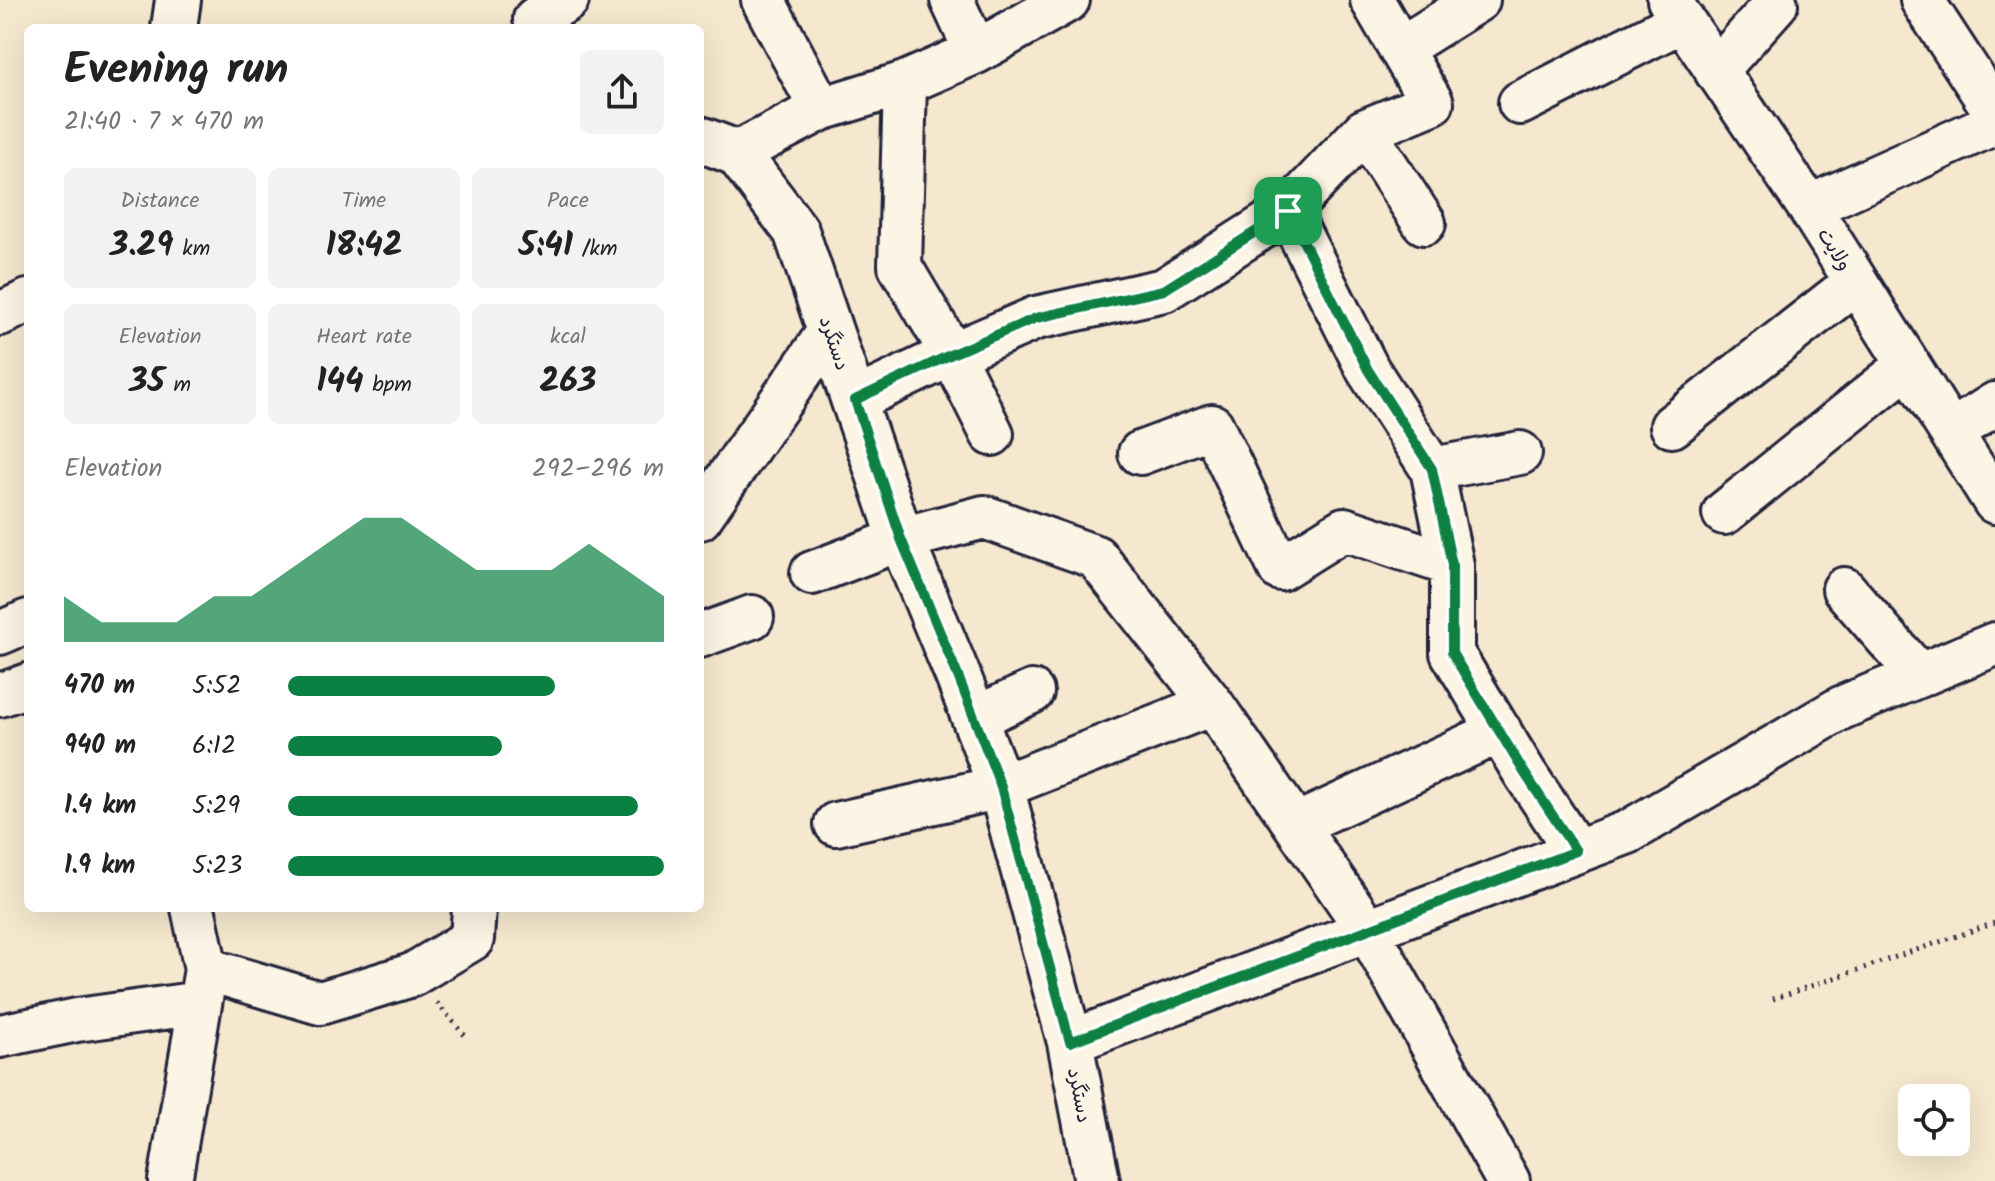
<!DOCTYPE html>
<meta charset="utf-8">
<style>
:root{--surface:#fff;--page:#f2f2f2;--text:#222;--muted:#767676;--accent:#0b8043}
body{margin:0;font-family:Kalam,"Playpen Sans Arabic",sans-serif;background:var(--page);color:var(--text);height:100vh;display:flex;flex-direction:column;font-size:30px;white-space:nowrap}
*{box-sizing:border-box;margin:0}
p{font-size:26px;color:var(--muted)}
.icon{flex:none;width:44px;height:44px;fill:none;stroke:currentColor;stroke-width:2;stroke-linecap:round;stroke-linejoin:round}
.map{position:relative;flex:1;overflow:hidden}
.drawer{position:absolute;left:24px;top:24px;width:680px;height:888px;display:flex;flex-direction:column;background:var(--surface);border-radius:12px;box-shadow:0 8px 32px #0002}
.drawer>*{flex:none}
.controls{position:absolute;left:1898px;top:1084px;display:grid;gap:16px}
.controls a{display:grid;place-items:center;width:72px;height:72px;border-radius:12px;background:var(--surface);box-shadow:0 8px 32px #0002;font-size:40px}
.pin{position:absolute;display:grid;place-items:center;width:68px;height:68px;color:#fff;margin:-34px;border-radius:16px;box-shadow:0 4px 12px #0006}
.round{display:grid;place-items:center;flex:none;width:84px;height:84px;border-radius:12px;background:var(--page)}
.overview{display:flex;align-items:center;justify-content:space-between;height:136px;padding:0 40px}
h1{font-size:44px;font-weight:700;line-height:60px}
.stats{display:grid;grid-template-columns:repeat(3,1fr);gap:12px;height:136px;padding:8px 40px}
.stats div{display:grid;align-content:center;border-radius:12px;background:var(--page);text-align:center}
.stats b{font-size:34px;font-weight:700}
.stats small{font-size:22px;font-weight:400}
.stats p{font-size:22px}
.chart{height:224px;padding:16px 40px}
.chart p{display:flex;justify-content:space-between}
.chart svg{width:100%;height:144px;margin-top:8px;fill:var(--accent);opacity:.7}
ul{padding:0 40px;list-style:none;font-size:26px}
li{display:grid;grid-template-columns:128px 96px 1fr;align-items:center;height:60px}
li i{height:20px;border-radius:10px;background:var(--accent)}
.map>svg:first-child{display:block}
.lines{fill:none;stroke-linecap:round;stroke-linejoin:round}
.minor-casing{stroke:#22223b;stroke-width:48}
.major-casing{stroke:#22223b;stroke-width:50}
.path{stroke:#22223b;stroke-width:5;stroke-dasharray:2 6;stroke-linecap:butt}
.minor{stroke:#fcf5e5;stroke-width:42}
.major{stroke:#fcf5e5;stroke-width:44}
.route-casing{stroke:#fff;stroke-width:16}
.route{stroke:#0b8043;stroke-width:10}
.labels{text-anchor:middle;stroke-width:6;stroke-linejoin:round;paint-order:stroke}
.street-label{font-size:20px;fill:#22223b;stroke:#fcf5e5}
</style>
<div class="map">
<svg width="1995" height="1181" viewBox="0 0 1995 1181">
<rect width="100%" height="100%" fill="#f5e8ce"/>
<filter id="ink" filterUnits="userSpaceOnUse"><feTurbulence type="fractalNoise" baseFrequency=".0125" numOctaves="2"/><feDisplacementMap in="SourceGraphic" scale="16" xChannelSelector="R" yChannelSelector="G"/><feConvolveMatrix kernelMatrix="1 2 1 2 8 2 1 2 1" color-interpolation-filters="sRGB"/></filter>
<g filter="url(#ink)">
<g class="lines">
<defs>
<path id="minor" d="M763 0 821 109
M952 0 976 52
M1669 0 1809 207 1995 502
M1922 0 1995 112
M535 19 567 0
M1400 49 1478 0
M1716 71 1776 4
M905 83 900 266 952 354 992 434
M1520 103 1683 20
M1364 131 1424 223
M737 153 821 109 905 83 976 52 1068 0
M1809 207 1995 123
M1288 211 1368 370 1432 469 1452 565V653L1524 772 1576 851
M0 314 28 301
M855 400 952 354 1036 318 1164 290 1288 211 1364 131 1432 103 1372 0
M1672 426 1856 282
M1951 432 1995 404
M1140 453 1212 426 1280 569 1344 529 1452 565
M1432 469 1520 453
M1724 513 1908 365
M700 518 830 330
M812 573 901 539 984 517 1096 557 1212 704 1367 929 1508 1181
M1844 589 1919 675
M0 633 28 621
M700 636 752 617
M0 695 28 685
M975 718 1032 692
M836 824 1001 787 1212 704
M1296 825 1500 731
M206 969 320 1003 412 975 472 939 474 908
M0 1036 77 1020 200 1003
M1070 1042 1628 832 1841 708 1995 644
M170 1181 206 969 193 908"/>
<path id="major" d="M174 28 178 0
M700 139 737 153 796 231 901 539 958 676 1001 787 1070 1042 1097 1181"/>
</defs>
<use href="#minor" class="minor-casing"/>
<use href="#major" class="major-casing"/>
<path class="path" d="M1773 999 1995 923
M437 1003 468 1039"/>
<use href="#minor" class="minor"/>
<use href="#major" class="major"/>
</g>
</g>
<g class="lines" filter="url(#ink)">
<defs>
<path id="route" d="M1288 211 1368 370 1432 469 1452 565V653L1524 772 1576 851 1070 1042 1001 787 958 676 901 539 855 400 952 354 1036 318 1164 290Z"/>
</defs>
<use href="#route" class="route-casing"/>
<use href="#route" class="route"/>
</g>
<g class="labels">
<g class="street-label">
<text transform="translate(1835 249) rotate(58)" y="7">ولایت</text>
<text transform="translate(835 343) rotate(71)" y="7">دستگرد</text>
<text transform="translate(1080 1095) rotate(79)" y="7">دستگرد</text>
</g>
</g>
</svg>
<div class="controls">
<a><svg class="icon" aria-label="locate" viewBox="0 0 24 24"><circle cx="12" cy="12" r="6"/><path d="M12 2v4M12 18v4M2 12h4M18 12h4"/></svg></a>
</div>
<div class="pin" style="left:1288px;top:211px;background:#1e9e55"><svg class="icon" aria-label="arrive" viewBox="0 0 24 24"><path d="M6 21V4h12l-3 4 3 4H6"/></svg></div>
<section class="drawer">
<div class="overview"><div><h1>Evening run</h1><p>21:40 · 7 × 470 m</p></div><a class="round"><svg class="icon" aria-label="share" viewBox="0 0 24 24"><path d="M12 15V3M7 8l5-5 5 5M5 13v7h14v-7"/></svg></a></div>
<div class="stats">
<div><p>Distance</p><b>3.29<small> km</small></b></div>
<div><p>Time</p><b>18:42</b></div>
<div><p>Pace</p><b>5:41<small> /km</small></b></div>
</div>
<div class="stats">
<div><p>Elevation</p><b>35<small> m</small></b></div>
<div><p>Heart rate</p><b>144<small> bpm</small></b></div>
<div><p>kcal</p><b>263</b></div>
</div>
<div class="chart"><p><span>Elevation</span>292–296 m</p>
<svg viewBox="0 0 160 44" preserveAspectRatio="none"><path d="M0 44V30L10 38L20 38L30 38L40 30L50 30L60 22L70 14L80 6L90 6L100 14L110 22L120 22L130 22L140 14L150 22L160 30V44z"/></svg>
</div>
<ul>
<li><b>470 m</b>5:52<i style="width:71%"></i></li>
<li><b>940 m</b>6:12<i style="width:57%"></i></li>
<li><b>1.4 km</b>5:29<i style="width:93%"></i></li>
<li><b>1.9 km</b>5:23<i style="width:100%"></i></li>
</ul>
</section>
</div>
